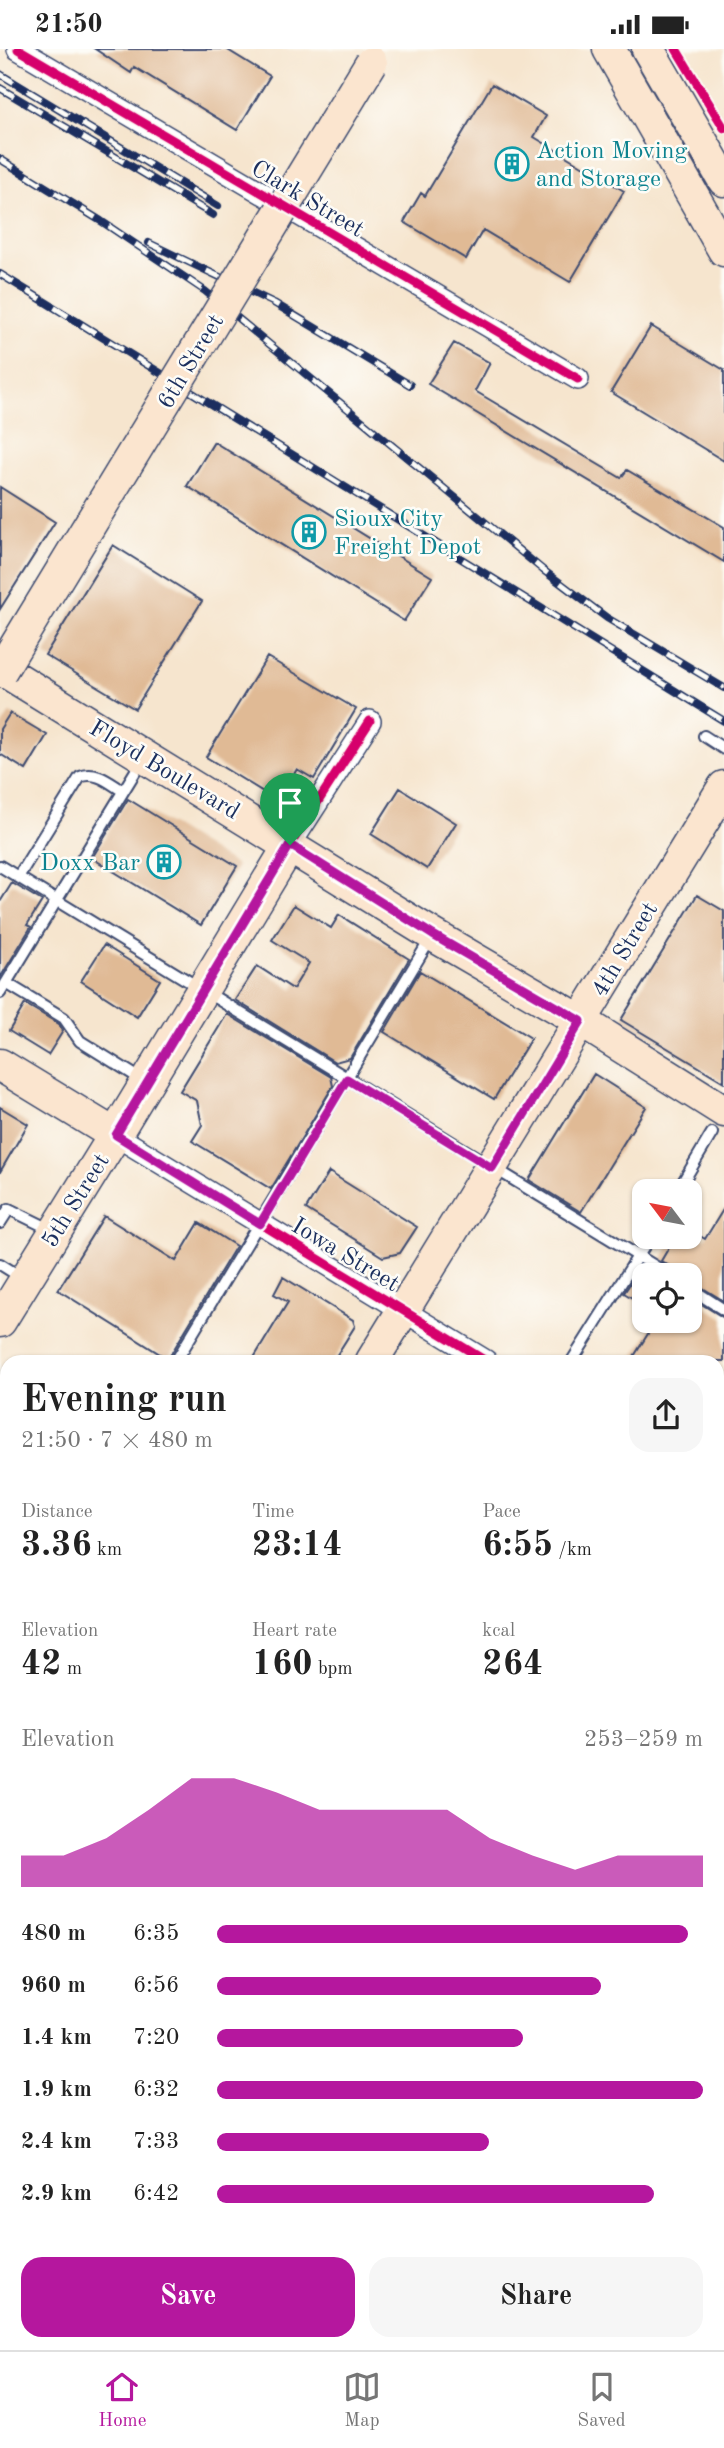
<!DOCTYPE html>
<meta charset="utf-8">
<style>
:root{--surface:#fff;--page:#f6f6f6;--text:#222;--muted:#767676;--line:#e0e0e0;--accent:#b5179e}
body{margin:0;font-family:"Old Standard TT",serif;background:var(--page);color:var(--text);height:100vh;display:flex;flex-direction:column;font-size:26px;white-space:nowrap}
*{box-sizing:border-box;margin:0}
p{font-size:23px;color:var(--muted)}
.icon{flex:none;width:38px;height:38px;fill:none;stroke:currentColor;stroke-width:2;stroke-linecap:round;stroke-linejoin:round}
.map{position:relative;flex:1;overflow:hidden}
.details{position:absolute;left:0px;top:1306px;width:724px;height:996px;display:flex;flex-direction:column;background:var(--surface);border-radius:21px 21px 0 0;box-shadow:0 2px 5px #0004}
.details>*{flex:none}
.needle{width:46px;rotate:302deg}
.tools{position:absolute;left:632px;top:1130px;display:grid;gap:14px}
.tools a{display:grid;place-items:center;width:70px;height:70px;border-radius:14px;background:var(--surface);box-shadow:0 2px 5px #0004;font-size:35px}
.pin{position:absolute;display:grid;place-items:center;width:60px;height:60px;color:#fff;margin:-72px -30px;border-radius:50% 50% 50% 0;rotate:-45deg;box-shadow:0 0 7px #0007}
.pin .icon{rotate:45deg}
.round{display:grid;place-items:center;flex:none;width:74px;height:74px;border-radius:21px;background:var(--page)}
.overview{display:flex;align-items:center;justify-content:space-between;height:119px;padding:0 21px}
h1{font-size:38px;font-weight:700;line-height:52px}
.figures{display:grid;grid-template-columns:repeat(3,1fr);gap:10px;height:119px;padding:7px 21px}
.figures div{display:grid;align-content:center}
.figures b{font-size:35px;font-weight:700}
.figures small{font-size:19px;font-weight:400}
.figures p{font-size:19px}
.chart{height:196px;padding:14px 21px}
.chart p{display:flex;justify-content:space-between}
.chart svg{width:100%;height:126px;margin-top:7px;fill:var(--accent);opacity:.7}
.button{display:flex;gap:14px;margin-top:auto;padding:14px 21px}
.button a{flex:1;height:80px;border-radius:21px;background:var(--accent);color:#fff;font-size:28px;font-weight:700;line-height:80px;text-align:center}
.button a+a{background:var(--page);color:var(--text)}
ul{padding:0 21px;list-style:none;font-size:23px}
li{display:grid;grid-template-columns:112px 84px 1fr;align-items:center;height:52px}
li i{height:18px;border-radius:9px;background:var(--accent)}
.status{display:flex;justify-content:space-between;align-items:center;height:49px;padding:0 35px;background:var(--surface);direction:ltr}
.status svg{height:19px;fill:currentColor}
.tabs{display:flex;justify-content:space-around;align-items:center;height:98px;border-top:2px solid var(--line);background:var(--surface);font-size:19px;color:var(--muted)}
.tabs a{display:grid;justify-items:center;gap:4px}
.tabs .active{color:var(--accent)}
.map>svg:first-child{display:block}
.building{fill:#e0ba95}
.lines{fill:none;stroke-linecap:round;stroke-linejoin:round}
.lane-casing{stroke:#3c4a6f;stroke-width:14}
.street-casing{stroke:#3c4a6f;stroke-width:24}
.secondary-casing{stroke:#3c4a6f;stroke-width:35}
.lane{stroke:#fff;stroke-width:10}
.street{stroke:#fff;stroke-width:21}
.secondary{stroke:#fbe5cf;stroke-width:32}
.rail-casing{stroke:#1b2f5e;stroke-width:8}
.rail{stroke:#fdfcf7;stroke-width:5;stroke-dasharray:16;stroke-linecap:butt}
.secondary-bridge-casing{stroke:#3c4a6f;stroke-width:35;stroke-linecap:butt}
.secondary-bridge{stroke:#fbe5cf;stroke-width:32}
.cycleway-casing{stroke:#fdfcf7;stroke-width:13}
.cycleway{stroke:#d6006c;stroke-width:9}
.route-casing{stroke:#fff;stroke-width:14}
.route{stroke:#b5179e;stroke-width:9}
.labels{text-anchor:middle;stroke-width:5;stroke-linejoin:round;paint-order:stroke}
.culture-label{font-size:24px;fill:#0d838f;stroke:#fdfcf7;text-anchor:start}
.street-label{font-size:24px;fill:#1b2f5e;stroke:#fdfcf7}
</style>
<div class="status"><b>21:50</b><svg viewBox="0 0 49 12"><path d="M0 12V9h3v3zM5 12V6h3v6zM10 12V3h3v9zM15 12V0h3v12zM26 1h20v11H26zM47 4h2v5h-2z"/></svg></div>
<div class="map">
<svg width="724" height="2301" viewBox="0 0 724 2301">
<rect width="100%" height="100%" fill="#fdfcf7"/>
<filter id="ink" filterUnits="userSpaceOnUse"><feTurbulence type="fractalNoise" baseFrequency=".0143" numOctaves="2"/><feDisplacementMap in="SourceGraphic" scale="14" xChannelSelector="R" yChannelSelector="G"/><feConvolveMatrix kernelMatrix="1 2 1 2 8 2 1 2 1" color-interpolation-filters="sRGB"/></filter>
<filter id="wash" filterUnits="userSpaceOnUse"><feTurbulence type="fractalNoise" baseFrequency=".00686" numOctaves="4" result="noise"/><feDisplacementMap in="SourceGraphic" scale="28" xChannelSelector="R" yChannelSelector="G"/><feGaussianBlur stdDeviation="1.57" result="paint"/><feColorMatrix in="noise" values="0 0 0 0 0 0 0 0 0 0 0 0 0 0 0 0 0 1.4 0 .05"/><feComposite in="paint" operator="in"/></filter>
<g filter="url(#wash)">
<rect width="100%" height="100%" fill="#f6e5ce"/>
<g id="blocks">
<path class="building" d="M95 0H226L270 27 237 81 134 18 131 24Z
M492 35 546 67 534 88 624 142 570 233 483 181 466 210 404 173 421 144 425 147Z
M651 277 724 321V412L611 343Z
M454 294 490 314 475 342 621 429 627 421 724 478V513L428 335Z
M214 393 432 528 404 572 187 437Z
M0 438 55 473 0 560Z
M113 496 202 552 135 660 45 606Z
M267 608 356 660 314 730 297 720 278 752 206 708Z
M10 664 47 686 26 721 0 705V680Z
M400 739 456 774 427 820 371 785Z
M128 750 237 817 201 876 92 809Z
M12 834 42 852 27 876 31 878 0 929V853Z
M697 846 724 862V1033L621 971Z
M294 856 331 879 339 866 409 910 350 1009 335 1013 235 951 257 917 293 940 309 914 272 891Z
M104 896 160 931 137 968 81 932Z
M420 922 531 989 494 1050 384 983Z
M25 955 59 975 63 982 48 1006 9 982Z
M227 965 331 1028 333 1037 271 1140 192 1092 202 1076 197 1052 180 1042Z
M594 1025 646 1058 581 1163 529 1131Z
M0 1058 28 1075 0 1123Z
M329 1123 417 1178 400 1204 383 1208 306 1160Z
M724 1159V1252L690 1231V1227H679L676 1221 661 1212 675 1188H690V1181L705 1190Z
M104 1167 176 1212 199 1174 236 1197 168 1310 58 1241Z
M641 1218 644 1220V1256L624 1244Z
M283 1228 353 1271 355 1277 333 1312H252L288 1253 274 1245Z
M690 1248 724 1269V1312H631L656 1272H690Z"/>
</g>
</g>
<g filter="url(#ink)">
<use href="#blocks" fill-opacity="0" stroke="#3c4a6f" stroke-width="2"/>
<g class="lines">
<defs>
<path id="lane" d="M704 687 724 700
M0 817 671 1227
M18 828 80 728C96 721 110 734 123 742
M6 934 64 969 80 992 144 1032
M0 944 143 710
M677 1143 712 1084
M0 1174 9 1160 52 1181
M0 1215 24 1230
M690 1239 724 1261
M176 1312 431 889
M572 1312 650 1188
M0 1600 7 1588
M0 1614 7 1619
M0 2242 7 2245
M141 2294 152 2301
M695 2301 699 2294"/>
<path id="street" d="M18 0 578 330
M290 796 370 672
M115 1086 486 1312
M718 1401 724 1390
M718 1456 724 1460
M0 1814 7 1818
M718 1859 724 1863
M0 2006 7 1950"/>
<path id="secondary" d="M609 0 724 201
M648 0 724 131
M0 619 433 886 581 972 724 1062
M0 1016 115 1086
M0 1272 115 1086 290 796
M372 1312 724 738
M0 1417 7 1421
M718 2253 724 2257
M169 2301 173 2294"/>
</defs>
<use href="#lane" class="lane-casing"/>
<use href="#street" class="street-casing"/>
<use href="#secondary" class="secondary-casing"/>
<use href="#lane" class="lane"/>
<use href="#street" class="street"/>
<use href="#secondary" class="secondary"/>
<defs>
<path id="rail" d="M0 25 218 157
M0 39 213 166
M0 110 101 172 205 242 543 521 607 569 724 639
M149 194 274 254 410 336
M0 225 724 672
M718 2065 724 2054
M573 2301 577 2294"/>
</defs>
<use href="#rail" class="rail-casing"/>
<use href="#rail" class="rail"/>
<defs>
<path id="secondary-bridge" d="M0 623 371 14"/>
</defs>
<use href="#secondary-bridge" class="secondary-bridge-casing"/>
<use href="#secondary-bridge" class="secondary-bridge"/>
<defs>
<path id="cycleway" d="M18 0 578 330
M676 0 724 79
M370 672 290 796 115 1086 486 1312"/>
</defs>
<use href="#cycleway" class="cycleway-casing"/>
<use href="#cycleway" class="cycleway"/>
</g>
</g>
<g class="lines" filter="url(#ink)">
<defs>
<path id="route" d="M290 796 433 886 581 972 492 1119 347 1030 260 1175 116 1086Z"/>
</defs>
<use href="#route" class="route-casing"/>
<use href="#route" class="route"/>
</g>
<defs>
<symbol id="building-ring" viewBox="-11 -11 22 22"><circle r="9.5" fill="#fdfcf7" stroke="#0f9aa8" stroke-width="1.5"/><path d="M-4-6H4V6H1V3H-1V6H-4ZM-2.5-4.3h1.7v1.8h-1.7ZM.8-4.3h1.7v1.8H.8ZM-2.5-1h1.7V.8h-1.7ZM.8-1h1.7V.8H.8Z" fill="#0f9aa8"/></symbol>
</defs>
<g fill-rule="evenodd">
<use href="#building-ring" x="493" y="96" width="38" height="38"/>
<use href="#building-ring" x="290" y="464" width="38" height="38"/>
<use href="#building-ring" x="145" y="794" width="38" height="38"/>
</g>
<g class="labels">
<g class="culture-label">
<text x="536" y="109">Action Moving<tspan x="536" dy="28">and Storage</tspan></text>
<text x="334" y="477">Sioux City<tspan x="334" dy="28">Freight Depot</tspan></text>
<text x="140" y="821" text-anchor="end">Doxx Bar</text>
</g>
<g class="street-label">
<text transform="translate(308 149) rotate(31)" y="8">Clark Street</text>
<text transform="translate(190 312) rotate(-59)" y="8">6th Street</text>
<text transform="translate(165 720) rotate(31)" y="8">Floyd Boulevard</text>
<text transform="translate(624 900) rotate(-59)" y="8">4th Street</text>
<text transform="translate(75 1151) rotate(-58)" y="8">5th Street</text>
<text transform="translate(346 1205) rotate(31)" y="8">Iowa Street</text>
</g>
</g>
</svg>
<div class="tools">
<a><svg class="needle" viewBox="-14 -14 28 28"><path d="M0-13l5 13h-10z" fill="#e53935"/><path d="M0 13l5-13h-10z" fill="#767676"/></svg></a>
<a><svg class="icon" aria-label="locate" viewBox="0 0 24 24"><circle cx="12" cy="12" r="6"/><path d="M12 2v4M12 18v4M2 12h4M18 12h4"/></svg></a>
</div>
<div class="pin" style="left:290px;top:796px;background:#1e9e55"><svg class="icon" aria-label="arrive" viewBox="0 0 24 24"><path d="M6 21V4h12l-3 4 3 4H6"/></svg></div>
<section class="details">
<div class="overview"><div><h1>Evening run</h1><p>21:50 · 7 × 480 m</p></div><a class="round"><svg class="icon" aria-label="share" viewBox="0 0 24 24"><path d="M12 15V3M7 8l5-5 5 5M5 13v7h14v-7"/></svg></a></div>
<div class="figures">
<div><p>Distance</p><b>3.36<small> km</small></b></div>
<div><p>Time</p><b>23:14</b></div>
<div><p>Pace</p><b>6:55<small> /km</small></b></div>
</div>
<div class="figures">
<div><p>Elevation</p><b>42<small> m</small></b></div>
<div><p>Heart rate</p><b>160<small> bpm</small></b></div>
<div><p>kcal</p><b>264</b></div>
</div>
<div class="chart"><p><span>Elevation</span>253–259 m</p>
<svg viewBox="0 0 160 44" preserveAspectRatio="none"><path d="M0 44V33L10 33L20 27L30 17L40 6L50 6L60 11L70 17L80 17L90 17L100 17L110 27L120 33L130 38L140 33L150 33L160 33V44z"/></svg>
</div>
<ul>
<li><b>480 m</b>6:35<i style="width:97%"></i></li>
<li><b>960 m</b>6:56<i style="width:79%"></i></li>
<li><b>1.4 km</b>7:20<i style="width:63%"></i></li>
<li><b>1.9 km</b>6:32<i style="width:100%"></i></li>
<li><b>2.4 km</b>7:33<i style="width:56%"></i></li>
<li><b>2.9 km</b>6:42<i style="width:90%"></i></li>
</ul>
<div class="button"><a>Save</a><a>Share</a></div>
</section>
</div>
<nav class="tabs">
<a class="active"><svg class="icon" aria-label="home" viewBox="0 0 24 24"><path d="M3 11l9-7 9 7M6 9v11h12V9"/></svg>Home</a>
<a><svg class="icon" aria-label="map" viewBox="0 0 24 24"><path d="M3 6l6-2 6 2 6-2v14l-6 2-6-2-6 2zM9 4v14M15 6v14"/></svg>Map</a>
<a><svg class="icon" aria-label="saved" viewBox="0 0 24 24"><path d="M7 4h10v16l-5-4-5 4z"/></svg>Saved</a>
</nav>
